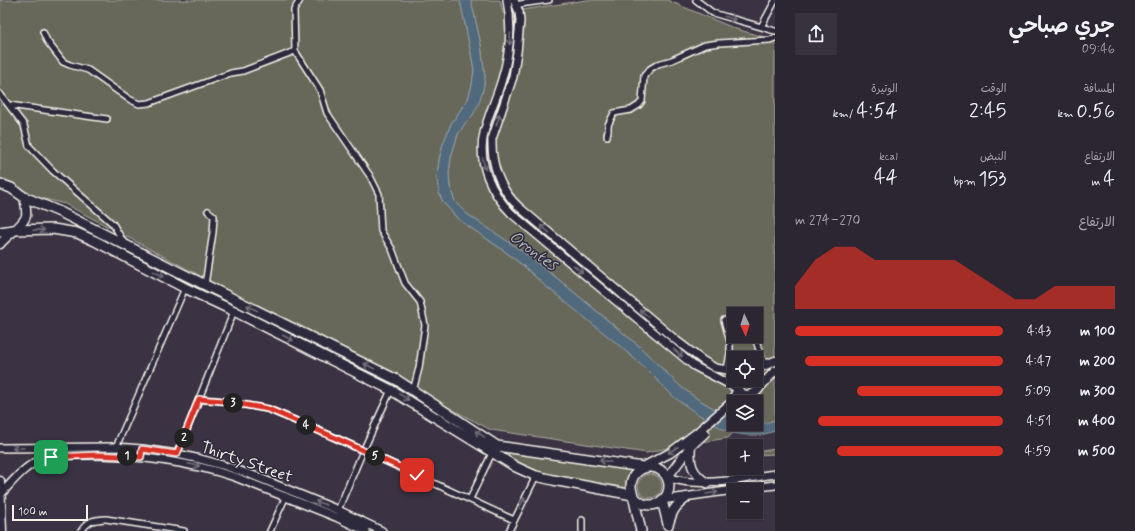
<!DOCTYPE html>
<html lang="ar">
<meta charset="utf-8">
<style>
:root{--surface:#2c2632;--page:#38323e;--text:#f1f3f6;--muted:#a6a5ac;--line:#48434d;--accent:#d93025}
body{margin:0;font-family:Mynerve,"Playpen Sans Arabic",sans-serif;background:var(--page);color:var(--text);direction:rtl;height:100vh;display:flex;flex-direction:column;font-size:15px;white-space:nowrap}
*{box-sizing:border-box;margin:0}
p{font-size:13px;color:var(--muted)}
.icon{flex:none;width:22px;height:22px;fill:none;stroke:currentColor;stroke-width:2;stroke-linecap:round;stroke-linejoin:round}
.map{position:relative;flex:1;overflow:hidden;direction:ltr}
.sheet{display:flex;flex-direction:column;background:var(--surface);width:360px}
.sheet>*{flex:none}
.needle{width:26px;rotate:176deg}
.buttons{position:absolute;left:727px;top:307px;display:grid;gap:8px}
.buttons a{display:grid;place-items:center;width:36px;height:36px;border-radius:0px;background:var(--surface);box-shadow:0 1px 3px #0004,0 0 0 1px var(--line);font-size:20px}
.scale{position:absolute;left:12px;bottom:10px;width:76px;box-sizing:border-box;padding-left:4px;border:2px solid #f4f1e8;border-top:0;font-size:11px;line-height:14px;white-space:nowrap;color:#f4f1e8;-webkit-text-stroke:3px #2f2a3d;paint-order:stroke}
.pin{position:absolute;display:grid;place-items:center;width:34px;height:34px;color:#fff;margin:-17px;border-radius:8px;box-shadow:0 2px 6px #0006}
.km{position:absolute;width:20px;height:20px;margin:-10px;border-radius:50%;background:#222;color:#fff;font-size:11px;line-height:20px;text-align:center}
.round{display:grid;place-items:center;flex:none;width:42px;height:42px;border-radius:0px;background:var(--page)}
.head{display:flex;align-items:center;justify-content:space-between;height:68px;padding:0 20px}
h1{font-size:22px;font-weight:600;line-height:30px}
.stats{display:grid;grid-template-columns:repeat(3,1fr);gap:6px;height:68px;padding:4px 20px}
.stats div{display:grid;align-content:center}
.stats b{font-size:20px;font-weight:600}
.stats small{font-size:11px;font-weight:400}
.stats p{font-size:11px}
.chart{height:112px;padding:8px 20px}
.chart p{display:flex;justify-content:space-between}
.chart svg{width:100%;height:72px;margin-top:4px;fill:var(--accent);opacity:.7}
ul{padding:0 20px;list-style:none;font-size:13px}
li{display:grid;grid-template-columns:64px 48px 1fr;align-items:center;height:30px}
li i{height:10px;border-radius:5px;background:var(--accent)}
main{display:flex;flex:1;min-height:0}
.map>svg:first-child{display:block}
.green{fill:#67685a;stroke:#aeaca1;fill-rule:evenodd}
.water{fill:#51697c;stroke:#929fa7}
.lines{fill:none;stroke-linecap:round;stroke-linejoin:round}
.minor-casing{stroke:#f4f1e8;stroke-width:8}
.secondary-casing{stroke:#f4f1e8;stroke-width:10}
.primary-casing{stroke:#f4f1e8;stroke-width:11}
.trunk-casing{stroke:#f4f1e8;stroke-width:12}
.minor{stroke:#2f2a3d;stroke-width:5}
.secondary{stroke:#2f2a3d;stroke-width:7}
.primary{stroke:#2f2a3d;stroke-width:8}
.trunk{stroke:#2f2a3d;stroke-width:9}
.oneway{stroke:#747079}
.route-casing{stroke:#fff;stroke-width:8}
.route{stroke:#d93025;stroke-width:5}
.labels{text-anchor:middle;stroke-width:3;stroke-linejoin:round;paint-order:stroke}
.street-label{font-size:16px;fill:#f4f1e8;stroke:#2f2a3d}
.water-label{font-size:17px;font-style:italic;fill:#abb4b7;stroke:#2f2a3d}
</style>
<main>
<section class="sheet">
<div class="head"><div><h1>جري صباحي</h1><p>09:46</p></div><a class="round"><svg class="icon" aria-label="share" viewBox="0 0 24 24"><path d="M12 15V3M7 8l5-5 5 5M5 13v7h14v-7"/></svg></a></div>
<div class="stats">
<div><p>المسافة</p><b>0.56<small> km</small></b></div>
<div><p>الوقت</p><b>2:45</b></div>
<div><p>الوتيرة</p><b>4:54<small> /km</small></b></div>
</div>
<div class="stats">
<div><p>الارتفاع</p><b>4<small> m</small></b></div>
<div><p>النبض</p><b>153<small> bpm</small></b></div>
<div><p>kcal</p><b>44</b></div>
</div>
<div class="chart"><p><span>الارتفاع</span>270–274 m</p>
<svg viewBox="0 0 160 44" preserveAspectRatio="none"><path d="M0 44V30L10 14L20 6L30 6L40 14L50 14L60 14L70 14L80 14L90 22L100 30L110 38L120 38L130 30L140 30L150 30L160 30V44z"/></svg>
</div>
<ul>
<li><b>100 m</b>4:43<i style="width:100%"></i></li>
<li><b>200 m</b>4:47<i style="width:95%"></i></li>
<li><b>300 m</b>5:09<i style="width:70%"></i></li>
<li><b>400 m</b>4:51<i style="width:89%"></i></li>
<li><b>500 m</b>4:59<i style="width:80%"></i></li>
</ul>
</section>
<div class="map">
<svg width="775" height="531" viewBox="0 0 775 531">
<rect width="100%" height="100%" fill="#3b3343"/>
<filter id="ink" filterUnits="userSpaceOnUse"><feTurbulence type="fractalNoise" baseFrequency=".025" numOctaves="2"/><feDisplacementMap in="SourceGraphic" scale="8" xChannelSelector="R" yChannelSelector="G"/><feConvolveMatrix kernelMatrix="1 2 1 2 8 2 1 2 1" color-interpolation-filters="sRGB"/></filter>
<g filter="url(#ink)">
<path class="green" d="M0 0H460L471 53 474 70 472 85 468 99 451 124 443 144 439 160 437 178 439 193 443 202 458 219 503 250 525 267 543 284 615 341 645 368 721 428 733 433 728 438 675 446 647 453 491 430 65 204 0 188Z
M471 0H500L503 13 586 0H667L736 29 775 40V420C765 424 755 428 745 424H756V402H734V420L699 400 681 387 640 347 558 279 519 249 467 214 455 202 450 187 449 173 451 157 458 134 466 122 473 115 483 90 485 77 481 45ZM734 314H756V336H734ZM734 358H756V380H734Z
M775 449V454L756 455V452Z
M499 450 636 470C631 476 628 481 629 489L558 477 529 468 498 451Z
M638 486a12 12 0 1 1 24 0a12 12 0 1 1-24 0Z"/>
<path class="water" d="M460 0H471L481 45 485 77 483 90 478 105 473 115 466 122 458 134 451 157 449 173 450 187 455 202 467 214 519 249 558 279 640 347 681 387 699 400 734 420V424L758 425 775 420V431L761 435H746L733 433 721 428 696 413 675 398 645 368 615 342 543 284 525 267 503 250 458 219 443 202 439 193 437 178 439 160 443 144 451 124 468 99 472 85 474 70 471 53Z"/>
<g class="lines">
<defs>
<path id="minor" d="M696 0 713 13 775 31
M520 4 549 0
M761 27 775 1
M43 32 47 41 63 62 70 65 88 70 129 99 139 104 149 103 231 73 243 71 295 51 294 10 300 0
M295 51 320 90 327 113 370 176 379 194 381 231 392 249 405 283 420 302 425 325 419 368 413 391
M0 94 24 125 29 146 53 171 113 224 124 243
M9 105 107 119
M607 136 608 130V125L614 113 631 110 639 105 642 101 644 76 650 69 658 64 672 60 705 45 719 43 770 40 775 38
M205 285 213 232 214 216 208 211
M724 320 730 342V353L727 370
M755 336 758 347 765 365
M199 399 223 401 268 409 329 435 514 520
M116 447 185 288
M177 454 234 311
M470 499 493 451
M338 510 363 451 391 390
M81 531C89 520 93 520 106 519L184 531
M270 531 286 496
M509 531 536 476
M582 531V520"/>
<path id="secondary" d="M507 0C512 26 510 53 502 79 497 97 488 115 484 133 477 163 491 193 512 214L694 366 738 389
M514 0 519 12 520 21 517 52 513 77 492 139C491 164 500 190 519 207L677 341 702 360 715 368 734 371
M0 448 116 447 142 449 177 454 200 459 222 465 252 475 338 510 382 531
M667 478C675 479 684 482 692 482 720 484 747 478 775 474
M735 490 775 485
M1 494C13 481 25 465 43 459 55 454 72 455 85 455 136 455 187 461 235 477L336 517 366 531
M662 500 734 490"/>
<path id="primary" d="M0 244C7 235 23 226 26 216 27 210 25 203 24 197
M756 369 775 361
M737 380C733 406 774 393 756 374
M760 387 775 371
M691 446C689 464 692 473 707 483
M643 467 670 453 698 432 731 403 738 389
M667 478 690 447 705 433
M0 481 2 531"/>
<path id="trunk" d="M0 184 11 188 24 197 60 212 183 274 397 380 497 446 643 467
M0 232 13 230 53 229 77 233 95 241 185 288 234 311 391 390 516 467 536 476 553 480 633 495 641 531
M631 486a19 19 0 1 1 38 0a19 19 0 1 1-38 0Z
M662 500 668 524
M668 525C672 511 674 507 686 498"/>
</defs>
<use href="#minor" class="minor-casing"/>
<use href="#secondary" class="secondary-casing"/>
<use href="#primary" class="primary-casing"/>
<use href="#trunk" class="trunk-casing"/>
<use href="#minor" class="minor"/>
<use href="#secondary" class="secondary"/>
<use href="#primary" class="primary"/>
<use href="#trunk" class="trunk"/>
</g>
<defs><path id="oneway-shaft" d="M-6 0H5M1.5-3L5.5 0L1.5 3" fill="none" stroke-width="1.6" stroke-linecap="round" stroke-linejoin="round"/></defs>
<g class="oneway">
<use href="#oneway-shaft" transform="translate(730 18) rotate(17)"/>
<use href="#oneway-shaft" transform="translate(510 39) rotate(94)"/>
<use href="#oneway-shaft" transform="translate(498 120) rotate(-72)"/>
<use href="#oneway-shaft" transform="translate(484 164) rotate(77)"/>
<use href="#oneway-shaft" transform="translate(545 229) rotate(-140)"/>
<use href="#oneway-shaft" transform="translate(39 230) rotate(-2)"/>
<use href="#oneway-shaft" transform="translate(578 269) rotate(40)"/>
<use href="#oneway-shaft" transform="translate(159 274) rotate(27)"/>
<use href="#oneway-shaft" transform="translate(252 308) rotate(-153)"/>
<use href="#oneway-shaft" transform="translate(644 313) rotate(-140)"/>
<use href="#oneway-shaft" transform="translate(288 338) rotate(27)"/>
<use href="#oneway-shaft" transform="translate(678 353) rotate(40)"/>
<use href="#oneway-shaft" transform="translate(369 366) rotate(-153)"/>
<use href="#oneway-shaft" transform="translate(404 397) rotate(31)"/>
<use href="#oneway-shaft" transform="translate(480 434) rotate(-146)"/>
<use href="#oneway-shaft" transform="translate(18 448) rotate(180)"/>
<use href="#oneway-shaft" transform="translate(673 450) rotate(147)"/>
<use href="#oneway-shaft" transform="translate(605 461) rotate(-171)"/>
<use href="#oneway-shaft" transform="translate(194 465) rotate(12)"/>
<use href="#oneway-shaft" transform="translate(712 493) rotate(-9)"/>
<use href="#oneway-shaft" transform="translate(321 503) rotate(-158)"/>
<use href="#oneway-shaft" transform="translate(522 503) rotate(-64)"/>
</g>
</g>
<g class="lines" filter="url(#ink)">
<defs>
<path id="route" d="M51 457 97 455 141 457 142 449 177 454 199 399 223 401 268 409 329 435 417 475"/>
</defs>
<use href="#route" class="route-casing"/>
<use href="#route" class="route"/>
</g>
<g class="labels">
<g class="street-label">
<text transform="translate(247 461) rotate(19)" y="6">Thirty Street</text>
</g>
<g class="water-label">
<text transform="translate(534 250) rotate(36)" y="6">Orontes</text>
</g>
</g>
</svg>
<div class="buttons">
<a><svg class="needle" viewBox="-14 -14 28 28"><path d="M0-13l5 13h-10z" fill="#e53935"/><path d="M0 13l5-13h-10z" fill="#a6a5ac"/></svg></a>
<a><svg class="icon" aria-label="locate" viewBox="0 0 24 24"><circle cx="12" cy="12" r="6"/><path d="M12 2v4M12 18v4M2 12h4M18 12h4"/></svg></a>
<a><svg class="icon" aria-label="layers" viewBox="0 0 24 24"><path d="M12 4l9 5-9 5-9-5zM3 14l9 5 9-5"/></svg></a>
<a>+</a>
<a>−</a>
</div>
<div class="scale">100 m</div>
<div class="pin" style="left:51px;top:457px;background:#1e9e55"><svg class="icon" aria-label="arrive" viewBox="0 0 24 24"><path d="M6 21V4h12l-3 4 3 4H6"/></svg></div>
<div class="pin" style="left:417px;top:475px;background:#d93025"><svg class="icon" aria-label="check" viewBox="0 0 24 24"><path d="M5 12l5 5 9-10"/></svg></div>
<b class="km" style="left:127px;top:456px">1</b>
<b class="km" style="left:184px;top:438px">2</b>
<b class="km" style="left:233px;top:403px">3</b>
<b class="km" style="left:306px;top:425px">4</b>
<b class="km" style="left:375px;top:456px">5</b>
</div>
</main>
